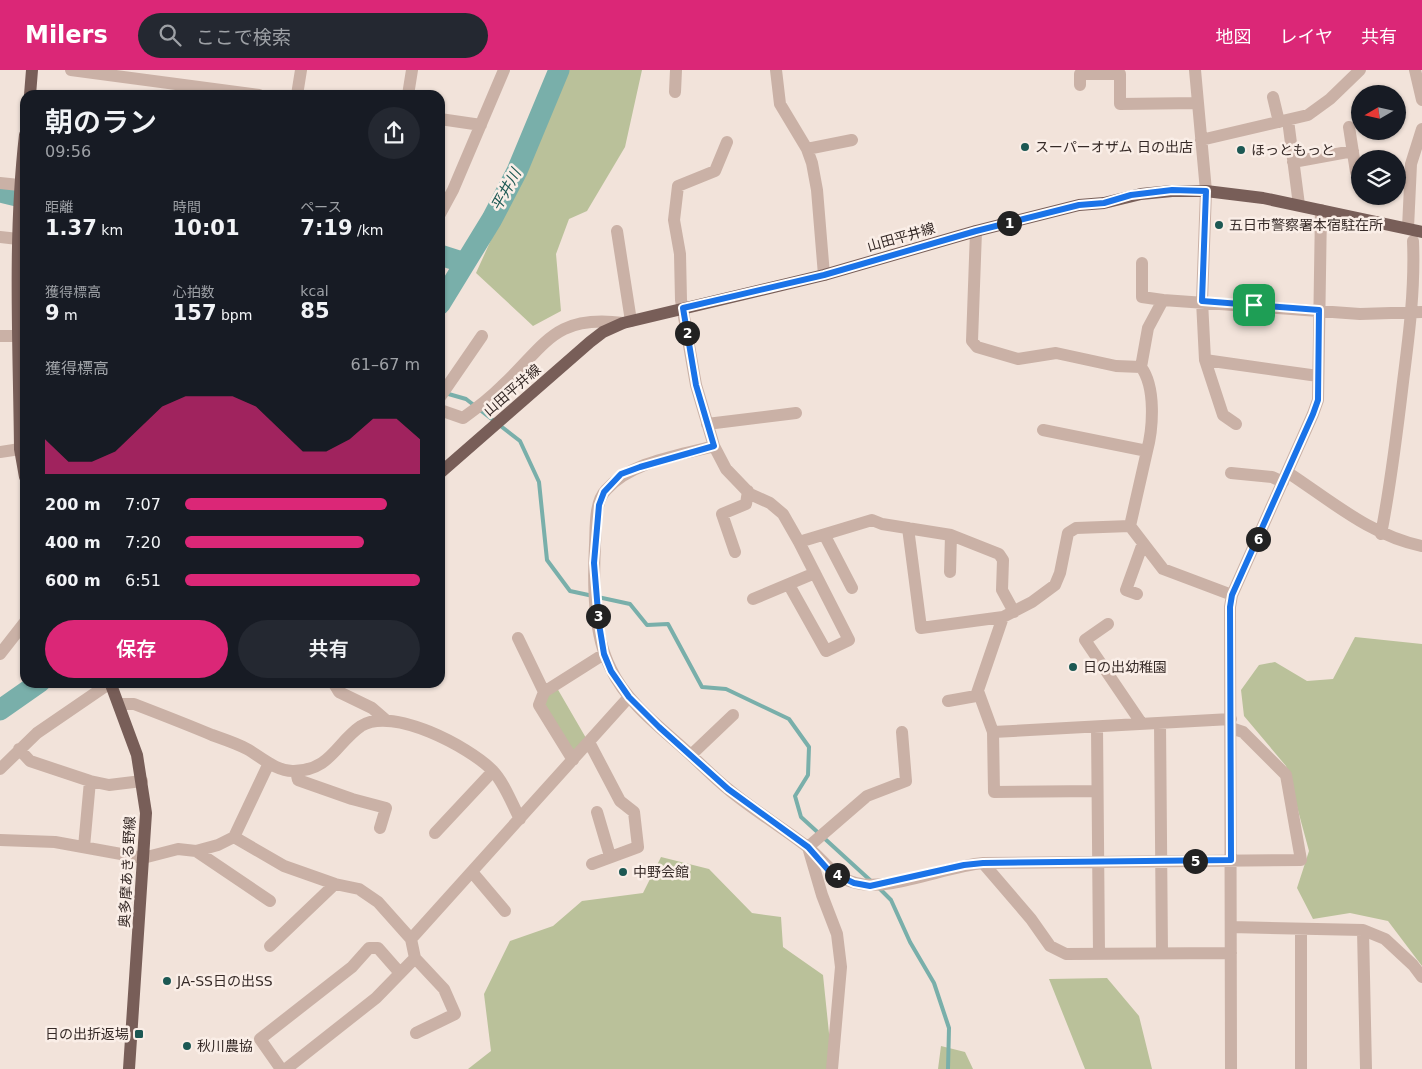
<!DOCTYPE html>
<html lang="ja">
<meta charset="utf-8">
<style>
:root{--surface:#171b24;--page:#242831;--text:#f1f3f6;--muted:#9ea1a6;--accent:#db2777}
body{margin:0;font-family:"DejaVu Sans","Noto Sans JP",sans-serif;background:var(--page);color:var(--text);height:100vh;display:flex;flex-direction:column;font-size:19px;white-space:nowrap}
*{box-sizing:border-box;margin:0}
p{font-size:16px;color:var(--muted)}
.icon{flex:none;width:28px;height:28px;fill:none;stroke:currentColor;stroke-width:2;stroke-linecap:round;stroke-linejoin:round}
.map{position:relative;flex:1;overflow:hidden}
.drawer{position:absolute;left:20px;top:20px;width:425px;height:598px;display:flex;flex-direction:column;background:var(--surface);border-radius:15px;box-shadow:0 1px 4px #0004}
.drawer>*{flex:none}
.needle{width:32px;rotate:261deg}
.controls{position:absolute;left:1351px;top:15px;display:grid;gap:10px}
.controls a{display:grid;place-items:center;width:55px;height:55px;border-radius:50%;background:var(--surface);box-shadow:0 1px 4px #0004;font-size:25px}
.pin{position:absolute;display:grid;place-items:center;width:42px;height:42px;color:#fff;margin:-21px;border-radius:10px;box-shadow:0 2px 8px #0006}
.km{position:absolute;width:25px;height:25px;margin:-12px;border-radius:50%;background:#222;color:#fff;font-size:14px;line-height:25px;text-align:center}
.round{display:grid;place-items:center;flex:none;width:52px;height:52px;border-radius:26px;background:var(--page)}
.head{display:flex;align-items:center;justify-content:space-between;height:85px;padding:0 25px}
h1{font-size:28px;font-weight:600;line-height:38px}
.metrics{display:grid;grid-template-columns:repeat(3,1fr);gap:8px;height:85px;padding:5px 25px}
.metrics div{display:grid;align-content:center}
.metrics b{font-size:21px;font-weight:600}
.metrics small{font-size:14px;font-weight:400}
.metrics p{font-size:14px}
.chart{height:140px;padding:10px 25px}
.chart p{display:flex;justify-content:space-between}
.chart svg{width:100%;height:90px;margin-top:5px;fill:var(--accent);opacity:.7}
.primary-button{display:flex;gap:10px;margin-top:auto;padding:10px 25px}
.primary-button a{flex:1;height:58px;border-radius:30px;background:var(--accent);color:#fff;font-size:20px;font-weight:600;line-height:58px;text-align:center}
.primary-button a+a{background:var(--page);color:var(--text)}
ul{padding:0 25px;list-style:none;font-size:16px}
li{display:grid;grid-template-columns:80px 60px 1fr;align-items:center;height:38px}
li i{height:12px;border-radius:6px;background:var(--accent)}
header{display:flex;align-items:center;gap:30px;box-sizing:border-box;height:70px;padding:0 25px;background:var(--accent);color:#fff}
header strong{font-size:24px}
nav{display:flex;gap:28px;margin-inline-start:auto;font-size:18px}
.search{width:350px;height:45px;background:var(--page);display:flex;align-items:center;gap:12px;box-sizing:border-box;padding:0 18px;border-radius:28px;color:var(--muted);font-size:19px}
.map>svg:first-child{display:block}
.green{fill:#bac19a}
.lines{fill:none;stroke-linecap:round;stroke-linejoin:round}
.stream{stroke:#79afaa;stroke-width:4}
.river{stroke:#79afaa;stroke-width:21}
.minor{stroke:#cab1a6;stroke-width:12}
.major{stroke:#785e58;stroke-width:12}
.route-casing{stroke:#fff;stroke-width:10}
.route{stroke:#1a73e8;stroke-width:6}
.poi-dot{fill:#1c5853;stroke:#faeee7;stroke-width:2}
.labels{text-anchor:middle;stroke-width:5;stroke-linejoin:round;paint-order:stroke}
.poi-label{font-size:14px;fill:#362a27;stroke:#faeee7;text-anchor:start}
.street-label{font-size:14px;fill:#362a27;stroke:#faeee7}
.water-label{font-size:15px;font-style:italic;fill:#1c5853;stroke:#faeee7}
</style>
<header>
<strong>Milers</strong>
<div class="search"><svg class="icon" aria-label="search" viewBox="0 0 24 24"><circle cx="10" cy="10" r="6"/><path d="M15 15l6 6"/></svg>ここで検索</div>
<nav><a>地図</a><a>レイヤ</a><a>共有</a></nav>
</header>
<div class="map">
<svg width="1422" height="999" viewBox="0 0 1422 999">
<rect width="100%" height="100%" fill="#f2e3da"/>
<path class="green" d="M568 0H642L625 77 587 141 569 149 556 184 561 241 533 256 476 203Z
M1355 567 1422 574V896L1388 851 1350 843 1313 849 1297 818 1309 781 1286 696 1244 646 1241 620 1259 595 1275 592 1307 611 1333 609Z
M557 618 586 668 572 683 543 635 544 626Z
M661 787 709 799 752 843 781 847 783 877 823 905 830 973 827 999H468L491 981 484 924 510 871 553 856 582 831 643 823Z
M1107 908 1139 946 1152 999H1085L1049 909Z
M941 976 965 982 973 999H938Z"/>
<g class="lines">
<path class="stream" d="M445 323 466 329 520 371 539 412 547 490 570 521 630 534 647 555 668 554 702 617 726 619 789 649 809 677 808 705 795 726 801 747 871 811
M878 817 891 830 910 872 934 913 949 958 948 999"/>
<path class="river" d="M0 122 25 128
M440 185 465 193
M440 234 492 149 517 101 559 0
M0 640 40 612"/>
<path class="minor" d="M71 0 259 25
M776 0 780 34 807 79 812 93 817 120 824 205
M1195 0 1206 121 1202 231 1205 290 1318 306
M1415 0 1422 30
M1080 15V4H1120V34L1198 33
M675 22 676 0
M297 25 301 0
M408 25 412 0
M1273 27 1279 52
M440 49 481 55
M1288 50 1299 135
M1349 57 1356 102
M1201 70 1308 45 1330 29 1360 0
M727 72 715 101 678 116 674 150 680 184 681 230 696 315 714 376 726 399 750 424 770 433 783 444 799 472 872 450 882 454 951 465 999 484 1003 490 1002 520 1014 542
M807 79 852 70
M1293 92 1353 81
M0 113 19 115
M440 144 453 120 504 0
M1408 158 1411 94 1422 59
M617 161 631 251
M976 161 972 271 977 277 1018 289 1056 283 1116 296 1141 297 1148 258 1163 230 1360 244 1422 242
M0 167 18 169
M1142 193V227L1163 230
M0 266H19
M1205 290 1223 345 1236 354
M1141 297C1156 317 1153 358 1147 381
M440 327 482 266
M440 340 463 348C477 338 490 328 502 316 546 275 554 244 623 253
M707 354 796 343
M1043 360 1147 381 1130 456
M714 376C678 386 632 391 606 420 594 432 596 459 595 475 593 514 593 564 611 599 626 631 657 655 683 678 698 691 712 706 728 719 752 739 780 756 805 775 824 789 831 807 856 813 888 822 947 796 983 793L1301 790 1286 705 1243 662 1231 658
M0 382 20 379
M1287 402C1330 430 1371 466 1422 476
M1231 403 1272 407 1283 412
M908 458 921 558 1003 547 1032 532 1055 515 1060 503 1068 463 1076 458 1130 456 1163 499 1232 525
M1381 464C1391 413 1397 363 1403 312 1409 265 1415 219 1413 171
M825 466 852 518
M735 482 722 444 746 434 748 421
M950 502 951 465
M789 515 826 581 849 570 799 472
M1137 524 1126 520 1143 473
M753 529 815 503
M1108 554 1085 570 1142 654
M518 568 544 622 604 584
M0 584 25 552
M333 612 339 622 372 638 387 651
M978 621 993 662
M544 622 539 635 573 690
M948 631 976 626 1003 547
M119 634H134C160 644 186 654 212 665 223 669 236 673 247 679 261 687 277 702 294 701 331 700 336 673 361 656 393 636 469 677 492 700 504 712 512 734 520 749
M1160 653 1162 883
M1097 657 1099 884
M589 672 620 731 634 742 638 777 592 794
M19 679 30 691 90 711 109 715 142 711
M691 685 733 645
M0 699 37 663 110 613
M296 701 298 710 352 729 386 738 380 758
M1097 721 994 722 993 662 1231 649
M597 742 610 786
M435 763 493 701
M234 767 284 796 335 814 359 819 378 832 411 869
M0 770 55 772 143 788 178 779 196 781 218 775 234 767 269 693
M84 777 90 711
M196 781 270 831
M983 793 1031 849 1050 876 1066 884 1231 883
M472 802 505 841
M1231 857 1363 860 1385 869 1413 895 1422 907
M1301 859V999
M1363 860 1366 999
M270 876 335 814
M415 888 444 919 455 944 416 963
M281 999 260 969 352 897 369 878H378L400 903
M286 999 376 928 415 888 411 869 629 627
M832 999 841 897 837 864 822 825 808 777 867 726 906 711 902 662
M1231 999 1230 537 1232 525 1313 344 1318 330 1321 140"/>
<path class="major" d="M30 25 32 0
M25 65C13 169 19 275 20 379L25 407
M440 403 590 272 603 262 623 253 824 205 976 161 1079 135 1104 133 1141 124 1172 121H1206L1263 128 1422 162
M110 612 137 685 146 743 129 999"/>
</g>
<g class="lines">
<defs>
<path id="route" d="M1172 120 1206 121 1202 231 1319 240 1318 330 1313 344 1232 525 1230 537 1231 790 983 793 964 795 870 816 854 813 830 802 808 777 728 719 659 657 629 627 611 601 604 584 599 554 594 493 599 435 604 422 621 404 640 397 714 376 696 315 683 238 824 205 976 161 1079 135 1104 133 1131 125Z"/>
</defs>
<use href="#route" class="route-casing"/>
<use href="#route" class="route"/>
</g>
<g class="poi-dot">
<circle cx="1025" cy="77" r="5"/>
<circle cx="1241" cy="80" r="5"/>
<circle cx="1219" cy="155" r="5"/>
<circle cx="1073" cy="597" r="5"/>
<circle cx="623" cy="802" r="5"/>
<circle cx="167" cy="911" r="5"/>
<rect x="134" y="959" width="10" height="10" rx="2.5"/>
<circle cx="187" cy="976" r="5"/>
</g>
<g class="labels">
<g class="poi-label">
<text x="1035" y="82">スーパーオザム 日の出店</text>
<text x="1251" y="85">ほっともっと</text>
<text x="1229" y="160">五日市警察署本宿駐在所</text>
<text x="1083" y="602">日の出幼稚園</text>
<text x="633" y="807">中野会館</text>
<text x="177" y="916">JA-SS日の出SS</text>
<text x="129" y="969" text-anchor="end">日の出折返場</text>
<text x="197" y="981">秋川農協</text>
</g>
<g class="street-label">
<text transform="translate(901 167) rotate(-16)" y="5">山田平井線</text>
<text transform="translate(512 320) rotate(-41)" y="5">山田平井線</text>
<text transform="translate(127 802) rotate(-87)" y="5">奥多摩あきる野線</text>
</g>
<g class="water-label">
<text transform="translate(506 120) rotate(-61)" y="5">平井川</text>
</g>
</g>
</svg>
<div class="controls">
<a><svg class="needle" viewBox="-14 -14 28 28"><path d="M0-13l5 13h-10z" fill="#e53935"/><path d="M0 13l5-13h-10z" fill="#9ea1a6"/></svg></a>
<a><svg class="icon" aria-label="layers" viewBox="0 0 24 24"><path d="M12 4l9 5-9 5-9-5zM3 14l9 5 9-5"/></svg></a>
</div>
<div class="pin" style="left:1254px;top:235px;background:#1e9e55"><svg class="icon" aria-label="arrive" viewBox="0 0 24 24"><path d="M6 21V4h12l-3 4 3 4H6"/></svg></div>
<b class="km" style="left:1009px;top:153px">1</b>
<b class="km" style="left:687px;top:263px">2</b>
<b class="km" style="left:598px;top:546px">3</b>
<b class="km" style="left:837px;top:805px">4</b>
<b class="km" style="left:1195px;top:791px">5</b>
<b class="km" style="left:1258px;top:469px">6</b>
<section class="drawer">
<div class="head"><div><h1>朝のラン</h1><p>09:56</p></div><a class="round"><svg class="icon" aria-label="share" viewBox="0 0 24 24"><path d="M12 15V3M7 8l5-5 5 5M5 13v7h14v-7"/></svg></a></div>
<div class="metrics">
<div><p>距離</p><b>1.37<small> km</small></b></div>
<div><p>時間</p><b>10:01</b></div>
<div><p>ペース</p><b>7:19<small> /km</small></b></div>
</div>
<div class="metrics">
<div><p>獲得標高</p><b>9<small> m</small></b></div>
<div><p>心拍数</p><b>157<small> bpm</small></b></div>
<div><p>kcal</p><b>85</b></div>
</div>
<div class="chart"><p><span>獲得標高</span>61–67 m</p>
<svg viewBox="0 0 160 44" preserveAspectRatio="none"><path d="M0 44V27L10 38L20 38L30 33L40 22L50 11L60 6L70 6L80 6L90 11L100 22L110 33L120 33L130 27L140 17L150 17L160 27V44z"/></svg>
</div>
<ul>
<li><b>200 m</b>7:07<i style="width:86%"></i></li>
<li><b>400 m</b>7:20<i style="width:76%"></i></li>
<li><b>600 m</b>6:51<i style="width:100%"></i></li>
</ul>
<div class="primary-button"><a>保存</a><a>共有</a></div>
</section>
</div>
